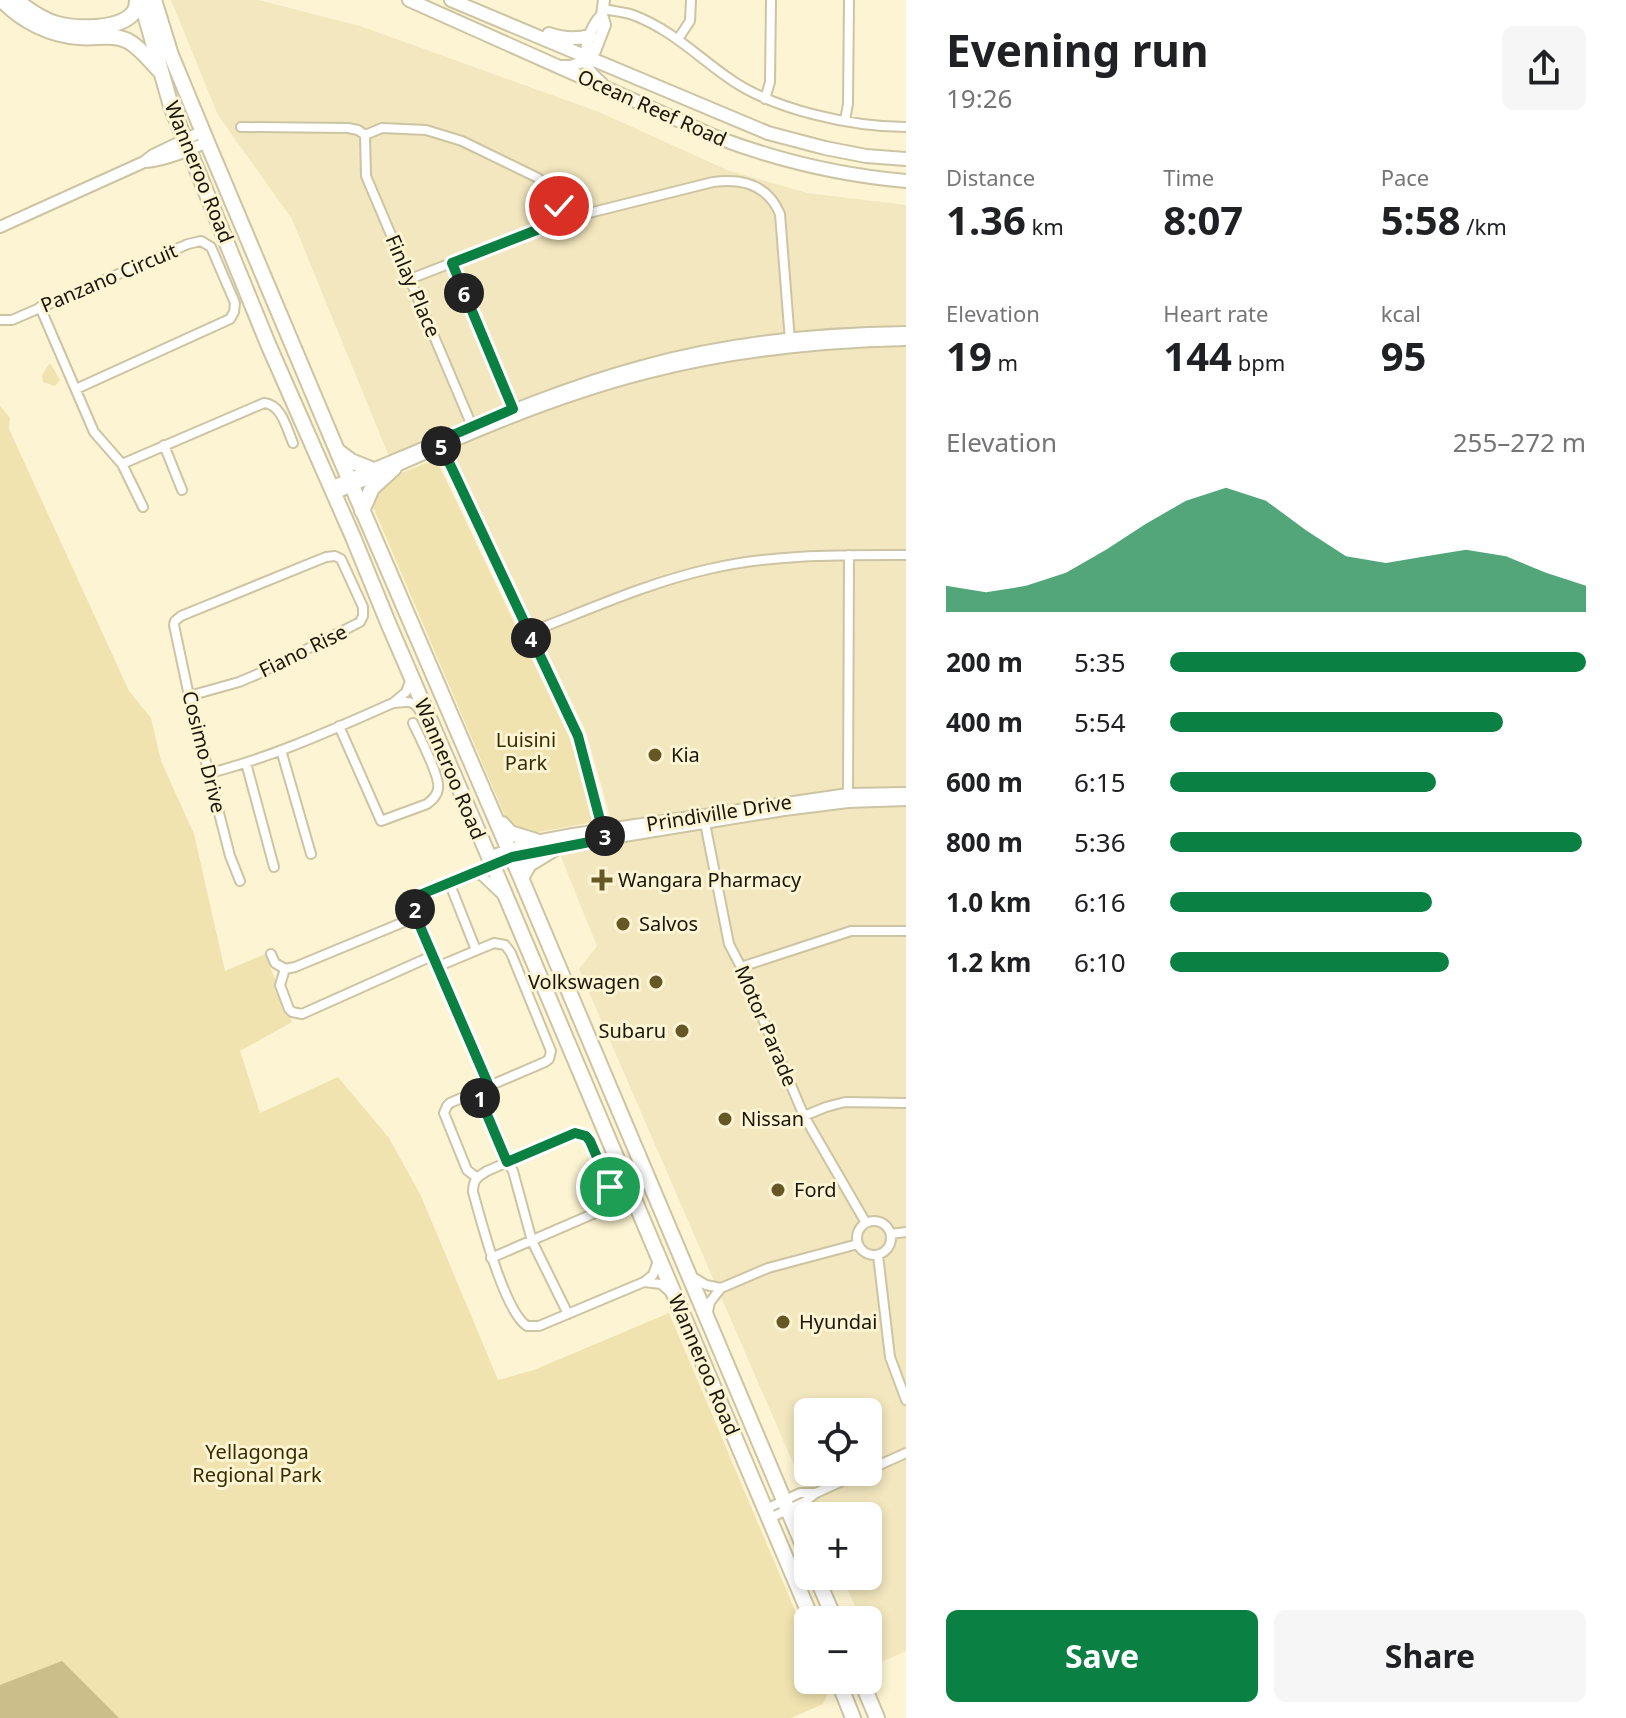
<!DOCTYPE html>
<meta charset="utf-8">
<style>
:root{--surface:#fff;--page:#f6f6f6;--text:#202124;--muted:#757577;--accent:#0b8043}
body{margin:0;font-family:"Noto Sans",sans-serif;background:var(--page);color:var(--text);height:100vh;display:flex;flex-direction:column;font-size:30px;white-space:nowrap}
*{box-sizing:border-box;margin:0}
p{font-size:26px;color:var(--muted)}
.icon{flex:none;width:44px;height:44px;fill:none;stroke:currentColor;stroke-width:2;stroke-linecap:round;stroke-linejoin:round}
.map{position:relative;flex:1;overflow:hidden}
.side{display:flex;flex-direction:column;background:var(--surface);width:720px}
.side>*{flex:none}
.controls{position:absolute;left:794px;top:1398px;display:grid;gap:16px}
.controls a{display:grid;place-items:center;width:88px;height:88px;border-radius:12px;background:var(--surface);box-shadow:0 4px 12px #0003;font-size:40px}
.pin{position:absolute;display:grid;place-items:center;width:68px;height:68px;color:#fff;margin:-34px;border:4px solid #fff;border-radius:50%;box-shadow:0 2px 8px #0007}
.km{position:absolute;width:40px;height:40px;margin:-20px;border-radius:50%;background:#222;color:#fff;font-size:22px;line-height:40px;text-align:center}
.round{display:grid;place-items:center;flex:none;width:84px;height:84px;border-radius:12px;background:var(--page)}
.headline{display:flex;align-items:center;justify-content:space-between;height:136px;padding:0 40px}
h1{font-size:44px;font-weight:700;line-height:60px}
.metrics{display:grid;grid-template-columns:repeat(3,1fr);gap:12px;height:136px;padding:8px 40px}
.metrics div{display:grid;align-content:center}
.metrics b{font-size:40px;font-weight:700}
.metrics small{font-size:22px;font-weight:400}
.metrics p{font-size:22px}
.chart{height:224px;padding:16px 40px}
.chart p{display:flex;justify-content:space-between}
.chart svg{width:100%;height:144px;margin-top:8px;fill:var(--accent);opacity:.7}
.action{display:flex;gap:16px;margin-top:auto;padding:16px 40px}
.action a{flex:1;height:92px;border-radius:12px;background:var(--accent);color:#fff;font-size:32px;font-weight:700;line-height:92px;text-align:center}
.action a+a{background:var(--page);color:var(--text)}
ul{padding:0 40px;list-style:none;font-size:26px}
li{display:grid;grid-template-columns:128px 96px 1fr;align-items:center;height:60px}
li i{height:20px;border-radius:10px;background:var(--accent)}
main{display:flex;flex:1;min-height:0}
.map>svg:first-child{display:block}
.built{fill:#f2e7be;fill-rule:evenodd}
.green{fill:#f1e3b0}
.forest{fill:#ccbe8b}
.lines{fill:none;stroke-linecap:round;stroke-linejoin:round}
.minor-casing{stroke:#ccc4a3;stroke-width:12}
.tertiary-casing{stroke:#ccc4a3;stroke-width:14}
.primary-casing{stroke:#ccc4a3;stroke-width:16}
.trunk-casing{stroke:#ccc4a3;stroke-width:18}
.minor{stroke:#fff;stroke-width:8}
.tertiary{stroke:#fff;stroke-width:10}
.primary{stroke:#fff;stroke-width:12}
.trunk{stroke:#fff;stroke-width:14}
.route-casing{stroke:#fff;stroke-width:16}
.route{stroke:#0b8043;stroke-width:10}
.poi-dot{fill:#665825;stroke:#fcf4d2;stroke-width:3}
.labels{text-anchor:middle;stroke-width:6;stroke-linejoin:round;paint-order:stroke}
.street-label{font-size:20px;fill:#19160a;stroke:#fcf4d2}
.park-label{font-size:20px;fill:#362c01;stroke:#fcf4d2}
.poi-label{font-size:20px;fill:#19160a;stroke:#fcf4d2;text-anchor:start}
</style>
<main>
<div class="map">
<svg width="906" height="1718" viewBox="0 0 906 1718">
<rect width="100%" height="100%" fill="#fcf4d2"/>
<path class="built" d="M171 0H258L360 26 599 112 727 170 807 193 906 205V1651L879 1663 868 1637V1620H861L842 1576H868V1516H816L579 969 597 946 555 842 612 823 586 732 451 449 398 468 388 454 292 219 218 115ZM808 1412H868V1472H808Z"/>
<path class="green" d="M50 363 60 380 55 386 43 382 42 375Z
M0 406 10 418 9 429 129 691 151 718 161 761 194 834 225 971 265 954 292 1022 240 1051 260 1113 338 1077 389 1138 421 1196 498 1380 534 1370 669 1313 808 1641V1680H824L829 1691 823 1704 791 1718H0Z
M436 459 570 739 594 822 534 833 516 842 365 488Z"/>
<path class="forest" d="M62 1661 119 1718H0V1685Z"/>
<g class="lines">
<defs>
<path id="minor" d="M603 9C613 11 624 12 633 15 671 29 698 57 730 79 774 110 853 127 906 127
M678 39 690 21 691 0
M765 99 770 82 771 0
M845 120 848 104 849 0
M241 127 348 128 358 130 365 135 382 128 426 130 462 141 538 178 554 192 565 219
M365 135 366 176 475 433
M452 263 515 414
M410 279 565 219 713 182C743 178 768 185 780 214L790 341
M40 307 94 432 122 464 143 507
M0 320H12L188 244 201 241 211 247 235 303 234 312 230 319 76 389
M439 442 578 736 604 834
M164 445 182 490
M122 464 264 403C282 405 286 427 293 443
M528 633C588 610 647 583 709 569 773 554 840 555 906 555
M189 696 239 682 258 674 360 622 363 616V607L341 559 335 556 326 557 181 616 175 621 174 625 189 696 230 856 240 881
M394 703C406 702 413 699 420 711
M339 726 381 821 427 804C432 800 437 796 438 789 441 778 419 736 413 723
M281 750 311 854
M246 763 274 867
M210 773C273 757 334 729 393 703L406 692 411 679
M848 797 849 555
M704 818 729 944 741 967 804 1116 866 1223
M471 873 481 875 502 895
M449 882 476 950
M271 954 275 963 285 969 295 967 416 917
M439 966 494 943 505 945 511 953 551 1051 549 1059 545 1062 489 1086
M741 967 851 931H906
M285 969 280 985 289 1009 292 1012 302 1014 434 955
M477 1091 507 1162 513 1171 532 1241 568 1314
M804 1116 826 1107 845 1102 906 1103
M476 1177 467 1170 444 1113 447 1106 450 1103 489 1086 416 917V904L422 894 492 865
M857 1238a17 17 0 1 1 34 0a17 17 0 1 1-34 0Z
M891 1234 906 1232
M878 1255 890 1357 906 1400
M491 1258 609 1207C617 1189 598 1158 590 1141L586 1136 575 1133 487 1171C477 1177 473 1180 473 1192 481 1220 504 1311 527 1326H539L644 1282 653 1275 659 1258
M691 1276 706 1285 721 1288
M644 1282 661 1284 671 1293
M707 1316 710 1302 721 1288 768 1268 858 1244
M868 1470 906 1453
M766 1509 800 1493H815
M770 1518 806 1501 816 1493 862 1472"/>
<path id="tertiary" d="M602 15C589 29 582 51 589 69 592 75 598 79 602 83
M560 66H570L580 63 595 51 605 25 602 15 604 0
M146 162C167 160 187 151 207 142
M0 227 144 162 153 155 203 131
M331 487C366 471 402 457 437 442 504 413 571 385 642 366 728 342 817 333 906 332
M334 494C435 449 540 400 647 373 732 351 818 342 906 340
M488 857 536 841 573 834 848 794 906 793
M492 865 520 855 575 844 784 810 848 802 906 800"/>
<path id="primary" d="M409 0 716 137C779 161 838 175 906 181
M451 0 768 133 825 148 866 156 906 159
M549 34C563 39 575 40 590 36"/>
<path id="trunk" d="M2 0C22 21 50 35 79 37 96 39 113 33 128 41 141 48 150 61 160 71
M16 0C28 10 40 18 54 23 74 29 120 31 134 12 136 9 137 4 137 0
M141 0 171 106 268 344 353 537 389 625 496 873 812 1620
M154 0 171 55 207 142 349 479 521 878 808 1557
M339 452 351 461 371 469
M362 511 372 488 394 468
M502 824 510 833 536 841
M521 878 529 864 557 847
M816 1576 835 1620
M838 1680 853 1718
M861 1680 877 1718"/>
</defs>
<use href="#minor" class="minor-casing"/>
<use href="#tertiary" class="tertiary-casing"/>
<use href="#primary" class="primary-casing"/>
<use href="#trunk" class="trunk-casing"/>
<use href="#minor" class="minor"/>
<use href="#tertiary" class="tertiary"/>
<use href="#primary" class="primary"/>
<use href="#trunk" class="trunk"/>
</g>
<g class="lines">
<defs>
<path id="route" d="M559 206 565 219 452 263 513 409 439 441 578 736 605 839 512 857 422 894 416 904V917L489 1086 477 1091 507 1162 575 1133 586 1136 590 1141 610 1187"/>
</defs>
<use href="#route" class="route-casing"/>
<use href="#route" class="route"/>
</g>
<g class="poi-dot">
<circle cx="655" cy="755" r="8"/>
<path d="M598 868h8v8h8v8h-8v8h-8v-8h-8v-8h8z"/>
<circle cx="623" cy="924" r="8"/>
<circle cx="656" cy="982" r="8"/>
<circle cx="682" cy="1031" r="8"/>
<circle cx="725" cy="1119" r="8"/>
<circle cx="778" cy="1190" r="8"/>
<circle cx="783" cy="1322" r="8"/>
</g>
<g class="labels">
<g class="street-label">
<text transform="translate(652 108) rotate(24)" y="7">Ocean Reef Road</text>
<text transform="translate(199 172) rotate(68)" y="7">Wanneroo Road</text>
<text transform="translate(109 278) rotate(-23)" y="7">Panzano Circuit</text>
<text transform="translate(413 286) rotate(67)" y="7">Finlay Place</text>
<text transform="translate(303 651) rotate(-26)" y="7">Fiano Rise</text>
<text transform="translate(204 752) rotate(76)" y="7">Cosimo Drive</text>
<text transform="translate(450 769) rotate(67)" y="7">Wanneroo Road</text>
<text transform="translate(719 813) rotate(-9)" y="7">Prindiville Drive</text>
<text transform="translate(766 1026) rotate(67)" y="7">Motor Parade</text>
<text transform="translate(704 1365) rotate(67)" y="7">Wanneroo Road</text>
</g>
<g class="park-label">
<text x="526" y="747">Luisini<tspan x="526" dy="23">Park</tspan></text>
<text x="257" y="1459">Yellagonga<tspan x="257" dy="23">Regional Park</tspan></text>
</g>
<g class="poi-label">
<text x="671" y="762">Kia</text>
<text x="618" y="887">Wangara Pharmacy</text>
<text x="639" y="931">Salvos</text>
<text x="640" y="989" text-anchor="end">Volkswagen</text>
<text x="666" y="1038" text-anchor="end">Subaru</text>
<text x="741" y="1126">Nissan</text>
<text x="794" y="1197">Ford</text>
<text x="799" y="1329">Hyundai</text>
</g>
</g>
</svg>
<div class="controls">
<a><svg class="icon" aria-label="locate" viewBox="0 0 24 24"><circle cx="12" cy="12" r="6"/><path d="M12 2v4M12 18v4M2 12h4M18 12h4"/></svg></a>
<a>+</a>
<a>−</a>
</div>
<div class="pin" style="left:610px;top:1187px;background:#1e9e55"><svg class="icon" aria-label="arrive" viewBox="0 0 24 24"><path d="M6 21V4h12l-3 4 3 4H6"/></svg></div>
<div class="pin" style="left:559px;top:206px;background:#d93025"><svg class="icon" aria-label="check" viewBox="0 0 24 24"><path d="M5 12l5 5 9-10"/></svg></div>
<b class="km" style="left:480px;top:1098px">1</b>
<b class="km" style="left:415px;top:909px">2</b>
<b class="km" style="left:605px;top:836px">3</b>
<b class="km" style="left:531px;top:638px">4</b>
<b class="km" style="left:441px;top:446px">5</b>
<b class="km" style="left:464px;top:293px">6</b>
</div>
<section class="side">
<div class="headline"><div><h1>Evening run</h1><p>19:26</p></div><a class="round"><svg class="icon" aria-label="share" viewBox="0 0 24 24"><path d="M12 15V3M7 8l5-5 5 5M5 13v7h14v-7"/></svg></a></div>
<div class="metrics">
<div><p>Distance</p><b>1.36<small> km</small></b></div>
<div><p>Time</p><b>8:07</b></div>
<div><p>Pace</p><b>5:58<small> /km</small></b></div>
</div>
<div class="metrics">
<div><p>Elevation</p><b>19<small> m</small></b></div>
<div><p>Heart rate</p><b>144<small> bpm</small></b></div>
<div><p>kcal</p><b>95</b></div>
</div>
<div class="chart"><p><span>Elevation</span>255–272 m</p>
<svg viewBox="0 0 160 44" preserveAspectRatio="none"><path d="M0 44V36L10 38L20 36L30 32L40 25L50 17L60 10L70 6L80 10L90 19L100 27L110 29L120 27L130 25L140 27L150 32L160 36V44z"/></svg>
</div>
<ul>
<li><b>200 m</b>5:35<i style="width:100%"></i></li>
<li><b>400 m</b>5:54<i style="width:80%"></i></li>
<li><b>600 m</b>6:15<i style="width:64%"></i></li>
<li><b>800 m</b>5:36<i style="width:99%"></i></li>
<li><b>1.0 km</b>6:16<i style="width:63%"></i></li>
<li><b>1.2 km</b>6:10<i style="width:67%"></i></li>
</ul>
<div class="action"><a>Save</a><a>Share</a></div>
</section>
</main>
